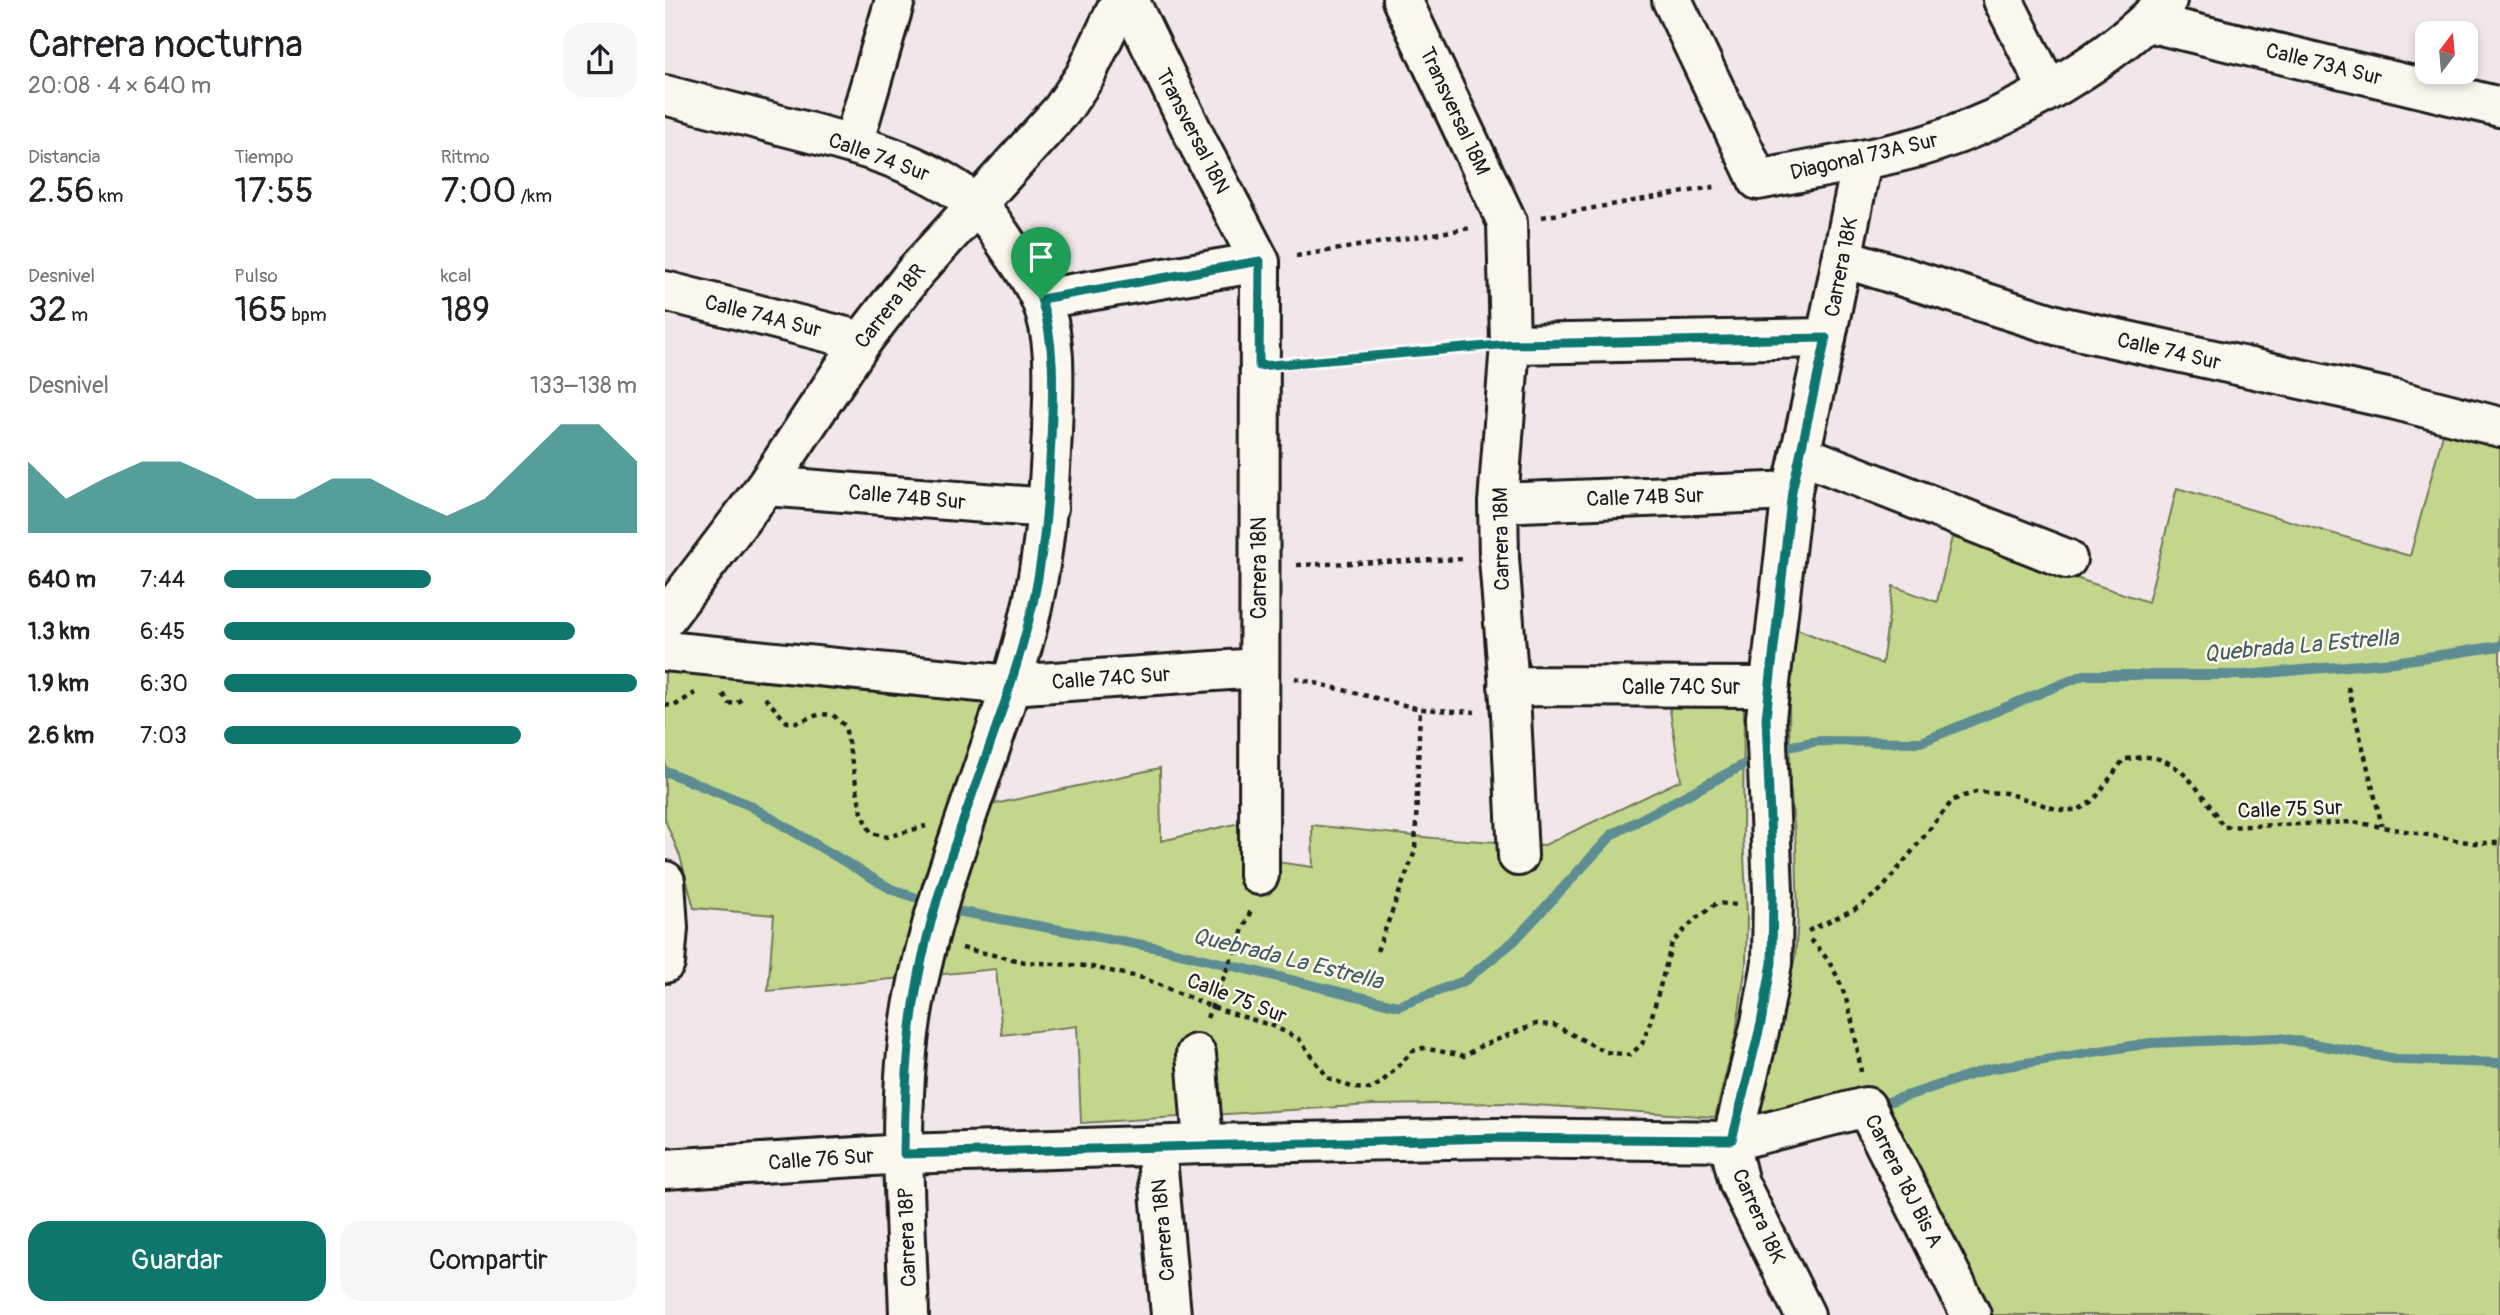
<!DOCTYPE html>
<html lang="es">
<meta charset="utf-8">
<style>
:root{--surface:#fff;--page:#f6f6f6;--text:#202124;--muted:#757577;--accent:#0f766e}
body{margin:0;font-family:Pangolin,sans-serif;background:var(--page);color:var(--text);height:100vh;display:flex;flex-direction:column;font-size:26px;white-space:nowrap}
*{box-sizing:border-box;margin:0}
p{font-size:23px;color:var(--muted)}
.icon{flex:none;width:38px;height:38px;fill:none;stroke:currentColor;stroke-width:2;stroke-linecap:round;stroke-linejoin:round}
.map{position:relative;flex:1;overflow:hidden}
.drawer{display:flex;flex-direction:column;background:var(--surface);width:665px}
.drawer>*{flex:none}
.needle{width:46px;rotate:16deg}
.tools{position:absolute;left:1750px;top:21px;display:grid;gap:14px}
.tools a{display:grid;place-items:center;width:63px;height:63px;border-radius:14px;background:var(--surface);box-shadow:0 4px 10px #0003;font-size:35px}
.pin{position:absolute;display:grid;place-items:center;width:60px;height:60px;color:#fff;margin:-72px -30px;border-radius:50% 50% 50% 0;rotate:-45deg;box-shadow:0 0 7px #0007}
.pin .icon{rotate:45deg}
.round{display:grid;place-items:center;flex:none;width:74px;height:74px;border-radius:21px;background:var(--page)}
.summary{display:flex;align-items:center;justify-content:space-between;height:119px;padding:0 28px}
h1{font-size:38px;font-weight:600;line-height:52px}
.stats{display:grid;grid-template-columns:repeat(3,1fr);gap:10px;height:119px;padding:7px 28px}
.stats div{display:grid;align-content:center}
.stats b{font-size:35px;font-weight:600}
.stats small{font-size:19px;font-weight:400}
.stats p{font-size:19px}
.chart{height:196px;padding:14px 28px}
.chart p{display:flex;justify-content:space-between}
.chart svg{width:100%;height:126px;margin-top:7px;fill:var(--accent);opacity:.7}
.button{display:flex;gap:14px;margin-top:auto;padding:14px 28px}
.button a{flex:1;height:80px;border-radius:21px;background:var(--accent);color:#fff;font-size:28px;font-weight:600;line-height:80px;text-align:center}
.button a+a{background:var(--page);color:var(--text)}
ul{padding:0 28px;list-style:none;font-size:23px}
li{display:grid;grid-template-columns:112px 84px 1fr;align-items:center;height:52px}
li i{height:18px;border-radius:9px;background:var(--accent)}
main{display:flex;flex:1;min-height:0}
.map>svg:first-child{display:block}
.green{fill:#c3d78c;stroke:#707a54;stroke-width:2}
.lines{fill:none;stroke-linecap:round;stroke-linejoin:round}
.stream{stroke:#5d8d93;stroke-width:10}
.street-casing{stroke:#1c1c1c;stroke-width:44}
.secondary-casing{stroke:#1c1c1c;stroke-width:44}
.path{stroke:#1c1c1c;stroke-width:4.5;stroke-dasharray:5 5;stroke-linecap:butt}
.street{stroke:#fbf7ec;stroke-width:38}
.secondary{stroke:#fbf7ec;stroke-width:38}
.route-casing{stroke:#fff;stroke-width:14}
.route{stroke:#0f766e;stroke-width:9}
.labels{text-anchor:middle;stroke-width:5;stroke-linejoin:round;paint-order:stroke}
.street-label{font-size:21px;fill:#1c1c1c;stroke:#fbf7ec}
.water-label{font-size:23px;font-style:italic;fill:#425e61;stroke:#fbf7ec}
</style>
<main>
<section class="drawer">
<div class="summary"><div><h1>Carrera nocturna</h1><p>20:08 · 4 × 640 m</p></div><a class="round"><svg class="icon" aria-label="share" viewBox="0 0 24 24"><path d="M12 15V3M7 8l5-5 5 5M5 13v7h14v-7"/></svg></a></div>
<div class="stats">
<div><p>Distancia</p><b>2.56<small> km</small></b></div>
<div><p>Tiempo</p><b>17:55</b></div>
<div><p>Ritmo</p><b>7:00<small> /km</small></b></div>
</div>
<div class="stats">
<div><p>Desnivel</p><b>32<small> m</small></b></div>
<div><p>Pulso</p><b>165<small> bpm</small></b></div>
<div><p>kcal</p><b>189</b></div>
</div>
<div class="chart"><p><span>Desnivel</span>133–138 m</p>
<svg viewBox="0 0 160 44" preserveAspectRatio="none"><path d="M0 44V19L10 32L20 25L30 19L40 19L50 25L60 32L70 32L80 25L90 25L100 32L110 38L120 32L130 19L140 6L150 6L160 19V44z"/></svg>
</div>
<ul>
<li><b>640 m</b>7:44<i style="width:50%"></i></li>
<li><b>1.3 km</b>6:45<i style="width:85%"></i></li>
<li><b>1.9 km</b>6:30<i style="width:100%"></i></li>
<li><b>2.6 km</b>7:03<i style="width:72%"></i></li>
</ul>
<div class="button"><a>Guardar</a><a>Compartir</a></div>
</section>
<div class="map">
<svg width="1835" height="1315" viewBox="0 0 1835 1315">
<rect width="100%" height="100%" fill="#f3e6eb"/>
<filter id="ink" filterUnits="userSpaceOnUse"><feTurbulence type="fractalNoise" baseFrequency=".0143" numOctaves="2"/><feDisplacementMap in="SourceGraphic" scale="14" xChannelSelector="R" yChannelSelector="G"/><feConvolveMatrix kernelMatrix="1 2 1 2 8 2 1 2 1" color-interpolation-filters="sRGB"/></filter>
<g filter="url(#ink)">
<path class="green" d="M1780 426 1835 443V1315H1321L1261 1186 1212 1090 1094 1119 1130 957 1133 919 1131 845 1125 785 1124 704 1130 628 1217 664 1228 586 1272 602 1287 537 1483 602 1512 488 1745 556Z
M0 663 357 696 330 804 495 768 496 841 605 816 604 861 648 867 647 825 768 838 880 845 1016 780 1003 697 1079 696 1078 836 1082 916 1081 964 1071 1033 1050 1117 839 1103 707 1105 416 1123 412 1026 337 1035 331 969 103 991 109 915 29 908 15 856 0 820Z"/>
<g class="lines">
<path class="stream" d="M1117 748 1153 741 1256 742 1419 675H1579L1729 662 1835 646
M0 771 84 805 226 889 249 897
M286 910 494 948 733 1006 799 981 849 941 948 834 1082 763
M1217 1104 1323 1069 1485 1043 1615 1038 1737 1060 1835 1063"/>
<defs>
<path id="street" d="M464 0 533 143 595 262 594 875
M737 0 842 222 845 344 833 503 834 558 846 714 853 856
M1007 0 1093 180 1197 160
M1338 0 1383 89
M1483 22 1835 107
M0 95C41 106 82 116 123 127 186 143 256 160 308 202 323 214 334 233 345 249 356 264 368 282 376 300 393 340 388 389 387 432 384 497 379 561 363 624 331 752 273 872 249 1002 230 1104 241 1212 244 1315
M188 144 230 0
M1178 258 1394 326 1731 400 1835 427
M0 291 197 341
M376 299 595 262
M845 344 1161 338
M1135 454 1402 559
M101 486 383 508
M833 503 1127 491
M0 651 345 685 593 668
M843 686 1104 687
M531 1054 538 1144
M491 1146 506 1315
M0 1169 239 1154 538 1144 831 1138 1067 1141 1201 1107 1306 1315"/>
<path id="secondary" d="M0 619 101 486 197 341 251 271 397 110 420 76 456 0
M0 881 3 928 0 963
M1140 1315 1074 1183 1068 1159 1067 1141 1096 1023 1107 963 1108 892 1101 718 1127 491 1161 338 1197 160C1222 155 1247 150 1270 142 1348 116 1447 61 1502 0"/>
</defs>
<use href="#street" class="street-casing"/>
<use href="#secondary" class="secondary-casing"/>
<path class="path" d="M877 217 1054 186
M631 256 806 228
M629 363 809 347
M632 565 798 559
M630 678 755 709 810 712
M1683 687 1717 826
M58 694 64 703 71 704 79 696
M100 698 122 722H132L156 714 168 715 180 726 196 810 206 833 222 837 261 826
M0 705 9 706 30 693
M1143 931 1194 907 1217 889 1288 800 1311 792 1341 793 1394 810H1413L1429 800 1459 759C1467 759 1474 757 1482 757 1518 758 1541 801 1559 827L1689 822 1808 843H1835
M1145 940C1181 971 1189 1026 1196 1072
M297 948 360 962 422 966 478 978 547 1007 608 1026 634 1039 663 1078 689 1088 705 1089 716 1083 748 1051 758 1048 799 1056 814 1047 871 1024 889 1025 941 1052 965 1055 977 1044 985 1023 1007 943 1029 920 1052 903 1072 905
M712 951 750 851 755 709
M542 1018 586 910"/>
<use href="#street" class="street"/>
<use href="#secondary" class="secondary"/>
</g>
</g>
<g class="lines" filter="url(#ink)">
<defs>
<path id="route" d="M595 261 594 366 845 344 1161 338 1127 491 1101 718 1108 892 1107 963 1096 1023 1067 1140 831 1138 239 1154C240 1081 244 1009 262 938 288 831 336 731 363 624 379 564 383 502 386 440 388 392 391 345 376 299Z"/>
</defs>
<use href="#route" class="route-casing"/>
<use href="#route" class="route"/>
</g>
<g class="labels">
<g class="street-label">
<text transform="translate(1659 64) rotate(14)" y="7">Calle 73A Sur</text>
<text transform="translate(790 111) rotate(65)" y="7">Transversal 18M</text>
<text transform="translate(528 131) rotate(63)" y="7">Transversal 18N</text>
<text transform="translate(1199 156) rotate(-13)" y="7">Diagonal 73A Sur</text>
<text transform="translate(214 157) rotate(20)" y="7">Calle 74 Sur</text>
<text transform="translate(1176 267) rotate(-79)" y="7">Carrera 18K</text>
<text transform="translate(225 306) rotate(-52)" y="7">Carrera 18R</text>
<text transform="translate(98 316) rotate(14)" y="7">Calle 74A Sur</text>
<text transform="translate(1504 351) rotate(13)" y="7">Calle 74 Sur</text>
<text transform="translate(242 497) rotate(5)" y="7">Calle 74B Sur</text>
<text transform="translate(980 497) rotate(-2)" y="7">Calle 74B Sur</text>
<text transform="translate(836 539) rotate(-91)" y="7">Carrera 18M</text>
<text transform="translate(594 568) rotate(-90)" y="7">Carrera 18N</text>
<text transform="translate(446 678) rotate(-4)" y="7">Calle 74C Sur</text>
<text x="1016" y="694">Calle 74C Sur</text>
<text transform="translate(1625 809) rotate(-2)" y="7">Calle 75 Sur</text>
<text transform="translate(572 998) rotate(21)" y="7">Calle 75 Sur</text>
<text transform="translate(156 1159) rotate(-4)" y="7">Calle 76 Sur</text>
<text transform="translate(1239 1181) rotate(63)" y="7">Carrera 18J Bis A</text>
<text transform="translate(1094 1216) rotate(66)" y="7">Carrera 18K</text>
<text transform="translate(498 1230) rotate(-95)" y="7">Carrera 18N</text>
<text transform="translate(242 1237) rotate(-92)" y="7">Carrera 18P</text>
</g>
<g class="water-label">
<text transform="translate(1636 645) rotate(-5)" y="8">Quebrada La Estrella</text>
<text transform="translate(623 958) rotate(14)" y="8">Quebrada La Estrella</text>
</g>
</g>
</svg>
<div class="tools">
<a><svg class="needle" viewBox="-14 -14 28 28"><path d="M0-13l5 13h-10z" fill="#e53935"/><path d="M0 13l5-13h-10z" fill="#757577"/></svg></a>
</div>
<div class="pin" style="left:376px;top:299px;background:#1e9e55"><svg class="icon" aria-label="arrive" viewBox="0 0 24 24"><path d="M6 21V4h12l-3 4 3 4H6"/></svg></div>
</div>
</main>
